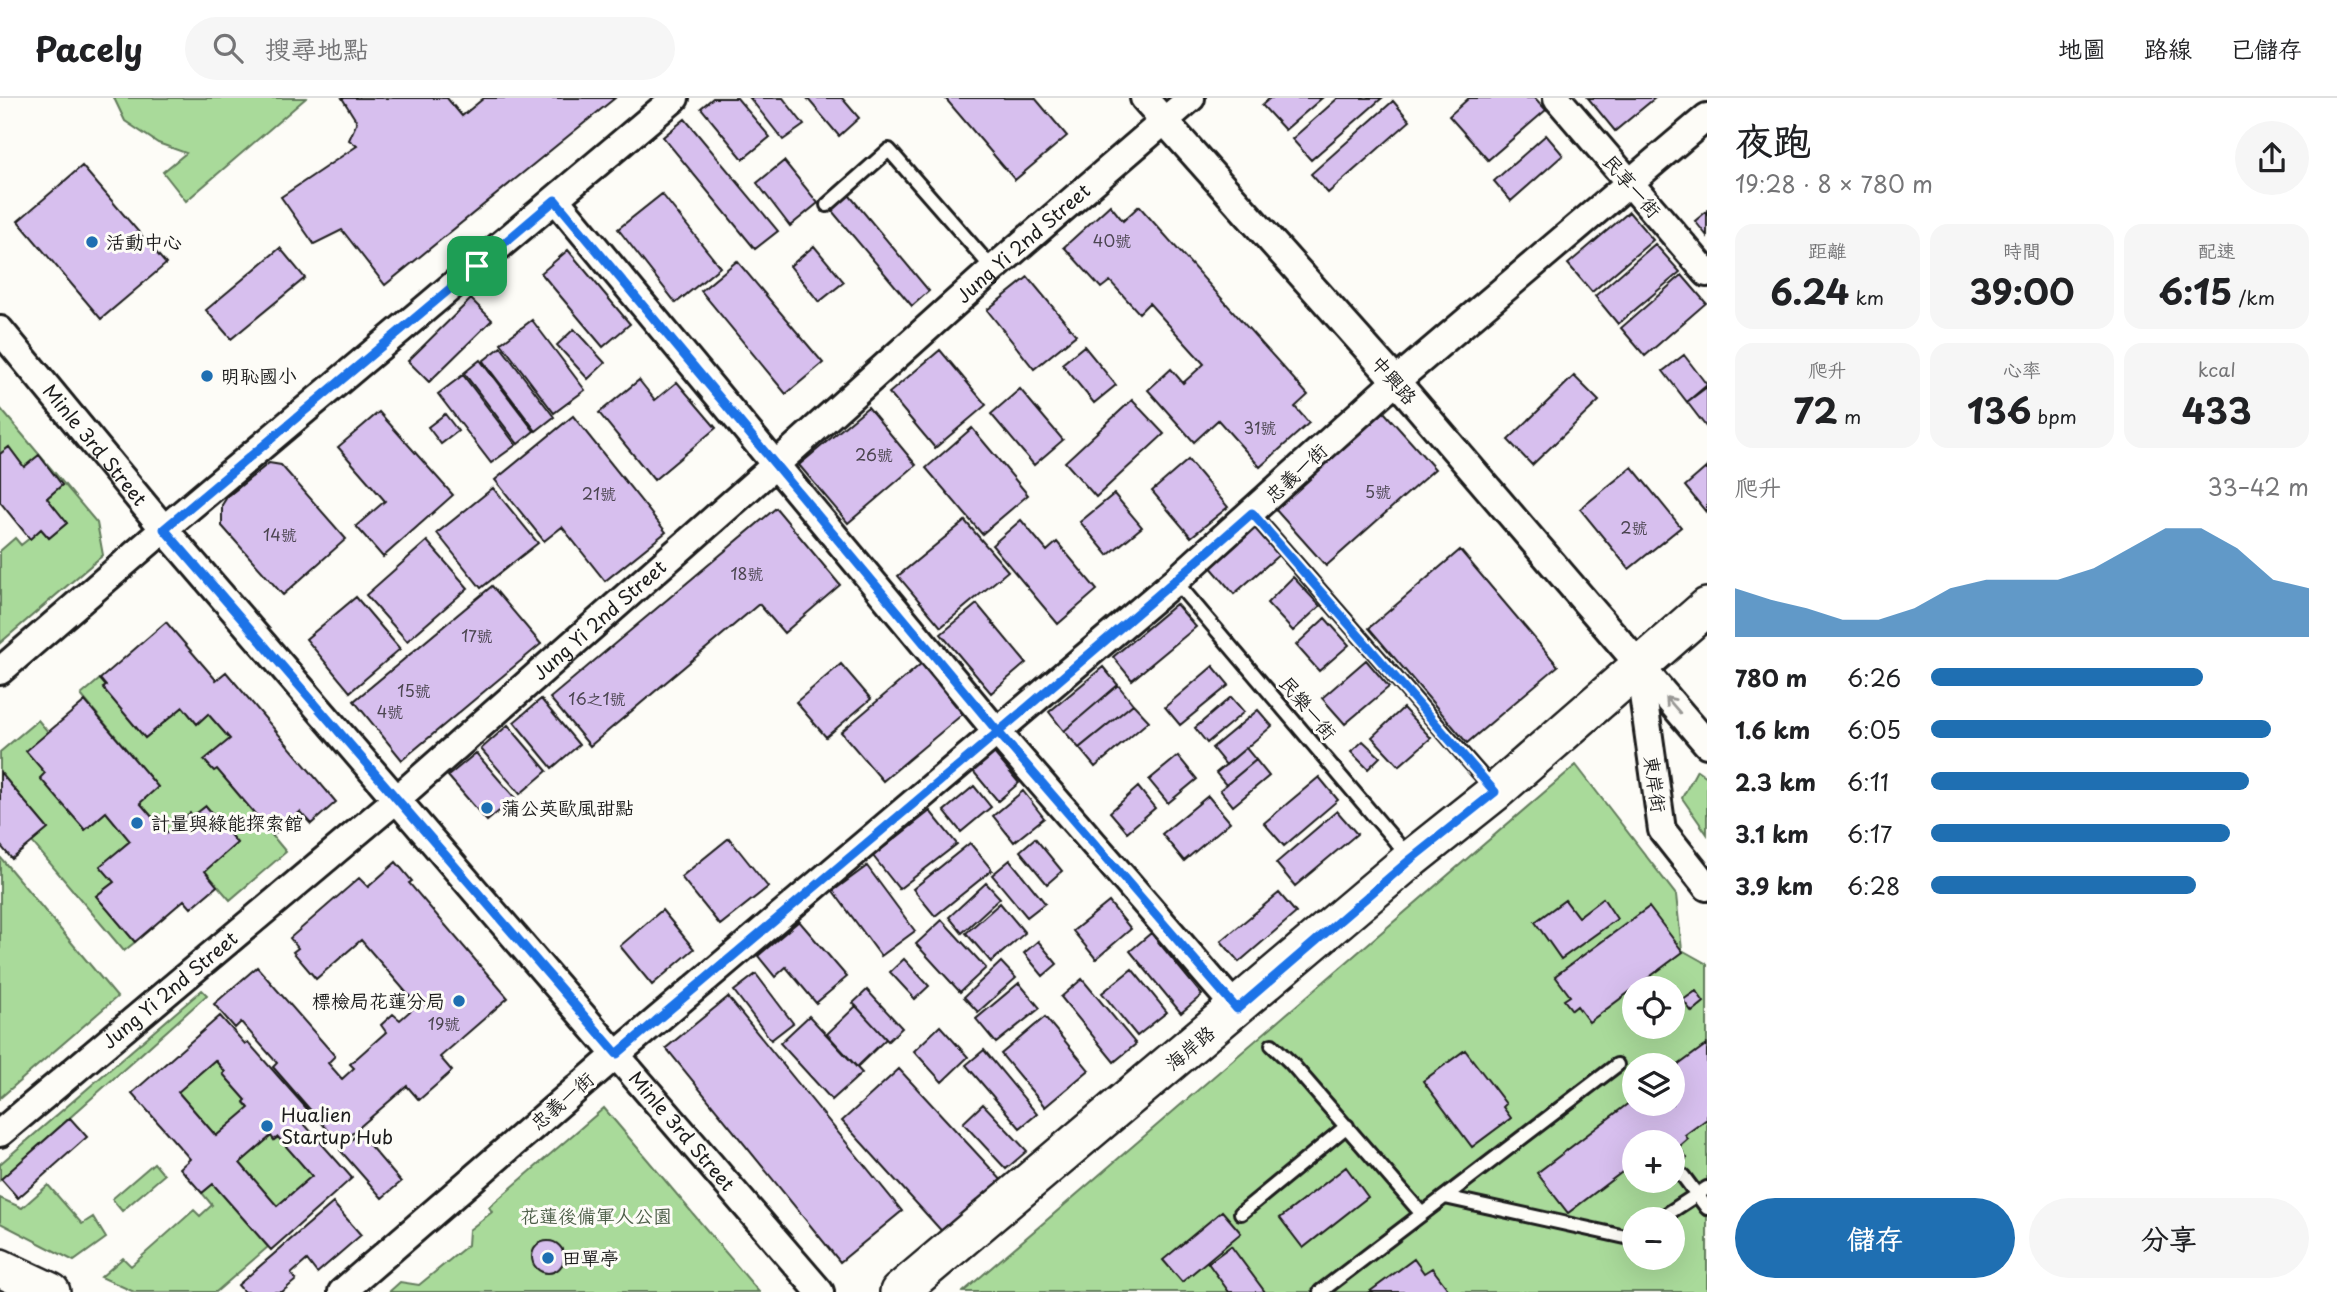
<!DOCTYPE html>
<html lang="zh-TW">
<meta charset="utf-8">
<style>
:root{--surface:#fff;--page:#f6f6f6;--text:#202124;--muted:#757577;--line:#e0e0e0;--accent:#1f6fb2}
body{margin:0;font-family:"Playpen Sans","LXGW WenKai TC",sans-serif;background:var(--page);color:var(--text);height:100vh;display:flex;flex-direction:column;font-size:26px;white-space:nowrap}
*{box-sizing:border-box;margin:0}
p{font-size:23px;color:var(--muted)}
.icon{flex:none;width:38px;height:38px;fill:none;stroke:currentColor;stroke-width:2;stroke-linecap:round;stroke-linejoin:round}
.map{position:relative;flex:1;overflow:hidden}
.side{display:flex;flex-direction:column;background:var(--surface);width:630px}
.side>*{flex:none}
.fabs{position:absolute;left:1622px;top:878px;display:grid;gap:14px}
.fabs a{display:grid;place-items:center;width:63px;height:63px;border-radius:50%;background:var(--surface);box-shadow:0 7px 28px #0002;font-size:35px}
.pin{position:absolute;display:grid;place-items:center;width:60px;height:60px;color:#fff;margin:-30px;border-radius:14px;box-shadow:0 4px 10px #0006}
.round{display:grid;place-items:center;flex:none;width:74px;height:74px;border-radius:37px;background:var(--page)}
.head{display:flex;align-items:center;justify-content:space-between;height:119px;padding:0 28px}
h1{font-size:38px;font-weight:700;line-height:52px}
.stats{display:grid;grid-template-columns:repeat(3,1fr);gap:10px;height:119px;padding:7px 28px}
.stats div{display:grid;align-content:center;border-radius:18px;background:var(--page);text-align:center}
.stats b{font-size:35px;font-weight:700}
.stats small{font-size:19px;font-weight:400}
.stats p{font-size:19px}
.chart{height:196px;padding:14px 28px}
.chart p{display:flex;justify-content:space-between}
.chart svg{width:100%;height:126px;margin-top:7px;fill:var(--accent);opacity:.7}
.button{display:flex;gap:14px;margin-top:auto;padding:14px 28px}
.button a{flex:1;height:80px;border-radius:42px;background:var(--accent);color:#fff;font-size:28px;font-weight:700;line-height:80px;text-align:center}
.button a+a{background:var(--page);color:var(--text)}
ul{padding:0 28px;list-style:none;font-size:23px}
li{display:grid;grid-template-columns:112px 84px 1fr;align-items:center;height:52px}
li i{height:18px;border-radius:9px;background:var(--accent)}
header{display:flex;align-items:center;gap:42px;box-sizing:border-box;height:98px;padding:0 35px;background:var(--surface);border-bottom:2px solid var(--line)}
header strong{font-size:33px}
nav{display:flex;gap:38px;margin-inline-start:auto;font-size:24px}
.search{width:490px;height:63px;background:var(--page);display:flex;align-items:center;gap:18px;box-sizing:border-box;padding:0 24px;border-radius:38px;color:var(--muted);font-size:26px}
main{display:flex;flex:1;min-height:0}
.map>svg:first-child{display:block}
.green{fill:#a9da9a;stroke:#627b5b;stroke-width:2;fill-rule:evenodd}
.building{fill:#d7bfee;stroke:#1c1c1c;stroke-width:2;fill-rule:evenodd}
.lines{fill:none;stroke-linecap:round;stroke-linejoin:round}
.lane-casing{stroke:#1c1c1c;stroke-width:18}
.street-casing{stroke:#1c1c1c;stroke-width:32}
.secondary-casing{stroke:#1c1c1c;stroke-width:42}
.lane{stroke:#fdfcf7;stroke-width:12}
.street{stroke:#fdfcf7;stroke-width:26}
.secondary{stroke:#fdfcf7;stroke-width:37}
.oneway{stroke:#989794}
.route-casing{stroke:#fff;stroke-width:14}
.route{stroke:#1a73e8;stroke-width:9}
.poi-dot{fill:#1f6fb2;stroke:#fdfcf7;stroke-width:2.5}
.labels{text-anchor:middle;stroke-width:6;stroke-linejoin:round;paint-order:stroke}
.number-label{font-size:16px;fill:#4b4550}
.street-label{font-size:19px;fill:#1c1c1c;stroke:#fdfcf7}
.poi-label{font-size:19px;fill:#1c1c1c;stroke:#fdfcf7;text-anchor:start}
.park-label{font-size:19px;fill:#4d5e48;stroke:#fdfcf7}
</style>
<header>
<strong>Pacely</strong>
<div class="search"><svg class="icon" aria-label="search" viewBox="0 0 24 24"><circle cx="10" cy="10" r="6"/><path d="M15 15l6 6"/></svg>搜尋地點</div>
<nav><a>地圖</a><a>路線</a><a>已儲存</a></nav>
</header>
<main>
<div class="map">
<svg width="1707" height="1194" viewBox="0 0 1707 1194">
<rect width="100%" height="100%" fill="#fdfcf7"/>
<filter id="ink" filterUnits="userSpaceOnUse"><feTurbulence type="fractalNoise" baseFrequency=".0143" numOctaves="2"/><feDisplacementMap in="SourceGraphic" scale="14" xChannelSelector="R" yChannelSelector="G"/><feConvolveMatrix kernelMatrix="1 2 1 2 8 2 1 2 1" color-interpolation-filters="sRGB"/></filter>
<g filter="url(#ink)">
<path class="green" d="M114 0H306L186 103 163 74 186 55 158 45 125 23Z
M0 310 97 425 103 457 0 545V453L15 440 21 447 41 431 49 440 67 425 47 400 62 387 39 358 24 369 9 349 0 356Z
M100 581 106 588 104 591 145 640 183 609 197 626 208 616 230 641 204 662 214 673 217 671 286 754 230 802 205 773 237 745 206 708 193 718 190 715 166 735 140 705 158 689 81 597Z
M38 622 49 635 45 675 85 732 106 714 130 743 101 768 114 784 96 798 135 844 124 853 32 744 48 731 0 674V654Z
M1576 667 1676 797 1682 852 1707 866V1194H963ZM1634 891H1673V929H1634ZM1634 968H1673V1006H1634ZM1634 1045H1673V1083H1634ZM1634 1122H1673V1160H1634Z
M1697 672 1707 679V736L1682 700Z
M0 759 117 899 0 1000Z
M202 892 207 897 0 1082V1066Z
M215 962 225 974 223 976 246 1002 244 1005 249 1010 216 1038 178 994Z
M604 1010 759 1194H389L400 1184 419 1187 468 1147 469 1132 492 1114 489 1109Z
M271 1038 274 1042 278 1039 312 1078 277 1108 240 1065Z
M154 1065 164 1077 122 1113 112 1101Z
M213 1086 268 1149 216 1194H134L101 1179 123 1160 131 1168 194 1112 200 1118 212 1107 202 1095Z
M48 1087 82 1126 93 1119 106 1140 74 1163 0 1125V1100L22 1110Z"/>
<path class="building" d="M342 0H447L462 18 484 0H615L385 187 342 132 314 146 281 99 357 48 349 42 357 24Z
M713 0H737L770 39 743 61 701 10Z
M750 0H783L804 27 783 42Z
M807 0H842L859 20 839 38Z
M945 0H1035L1067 38 1015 82Z
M1270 0H1322L1285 32 1262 7Z
M1338 0H1382L1311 62 1292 41Z
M1469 0H1535L1546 12 1488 62 1449 18Z
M1588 0H1655L1615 33Z
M1393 3 1410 23 1328 95 1311 76Z
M685 21 778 133 755 151 663 39Z
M1546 37 1563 57 1511 103 1494 83Z
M784 63 818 105 790 128 757 85Z
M82 68 166 166 101 221 18 123Z
M845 92 929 193 912 208 827 107Z
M662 96 720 169 676 205 618 131Z
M1110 107 1123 123 1139 108 1308 297 1295 309 1309 325 1260 369 1218 322 1194 344 1148 292 1171 271 1183 285 1204 266 1149 205 1139 215 1110 183 1101 190 1064 149Z
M1707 113V138L1695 123Z
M1629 114 1653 142 1592 194 1568 166Z
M1655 146 1680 174 1618 226 1595 198Z
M814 148 844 184 819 204 790 168Z
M280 150 305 180 231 241 206 212Z
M568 152 630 226 603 249 541 175Z
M737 163 823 265 786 296 701 193Z
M1682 177 1706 205 1645 258 1621 230Z
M1028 179 1076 237 1034 271 987 212Z
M471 201 492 222 429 284 408 263Z
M532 222 585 292 554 315 501 245Z
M574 231 605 265 588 281 557 247Z
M1084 248 1116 287 1094 305 1062 266Z
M501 249 554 319 536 333 483 263Z
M940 252 986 307 935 350 889 295Z
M1684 257 1707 287 1687 304 1663 273Z
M480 262 534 333 518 346 464 275Z
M463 277 516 347 491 365 438 296Z
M1574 278 1599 303 1532 367 1508 342Z
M639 282 655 302 677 284 716 330 654 382 599 315Z
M1707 289V330L1687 304Z
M1020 291 1063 342 1034 367 991 316Z
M1132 302 1164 336 1096 399 1065 364Z
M868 309 916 367 848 425 799 367Z
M379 314 453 397 383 459 356 428 385 403 338 349Z
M1384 314 1435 371 1326 468 1275 411Z
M445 316 458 333 441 346 428 329Z
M573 318 666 434 605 483 562 429 544 443 495 382Z
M972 330 1028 397 982 436 926 370Z
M9 349 24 369 39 357 62 387 47 400 67 425 49 440 41 431 30 441 0 404V356Z
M1188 362 1228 409 1191 439 1152 393Z
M269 365 281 367 346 441 283 497 222 428V407L227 399Z
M1632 369 1681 429 1629 471 1580 411Z
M1707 369V413L1706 414 1685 388Z
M493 390 538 445 481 490 437 435Z
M1114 396 1142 429 1108 457 1080 424Z
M776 410 840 487 784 535 759 506 590 648 550 600Z
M1021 422 1047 453 1057 444 1097 492 1058 526 992 447Z
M965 423 1008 473 941 529 898 478Z
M1256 426 1281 455 1234 496 1209 467Z
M427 443 468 490 407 543 366 497Z
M1460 452 1558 568 1467 645 1369 530Z
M1293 479 1320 508 1293 533 1267 505Z
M492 488 541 546 402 662 354 603Z
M356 499 400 551 350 594 306 541Z
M977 506 1026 565 991 595 941 536Z
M1176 506 1196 529 1132 582 1113 559Z
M1325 520 1349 547 1319 573 1296 547Z
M166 524 216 582 226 574 336 704 311 726 300 714 273 737 217 671 214 673 204 662 230 641 208 616 197 626 183 609 145 640 103 590 106 588 100 581Z
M1366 562 1389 589 1345 626 1322 600Z
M922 565 964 615 883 683 841 634Z
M841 566 871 601 826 639 796 604Z
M1213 568 1229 587 1180 627 1165 609Z
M1103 569 1118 587 1064 633 1049 614Z
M1118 587 1133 606 1079 650 1064 633Z
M1231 599 1244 614 1207 645 1195 630Z
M541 601 579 647 552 670 514 624Z
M85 603 158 689 140 705 166 735 190 715 193 718 206 708 237 745 205 773 217 788 191 810 184 802 135 844 96 798 114 784 100 768 130 743 106 714 85 732 40 680 45 675 26 653Z
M1133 606 1149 623 1095 669 1079 650Z
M1403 610 1431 640 1399 668 1372 639Z
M1258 612 1272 628 1226 667 1212 650Z
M508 627 547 673 520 696 481 651Z
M1363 643 1380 659 1368 671 1351 654Z
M1246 650 1256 662 1226 687 1216 675Z
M476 655 515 700 487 723 448 678Z
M994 655 1019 685 998 703 973 673Z
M1178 658 1197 681 1168 705 1149 682Z
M1256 662 1269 678 1233 708 1220 692Z
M0 674 48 731 12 761 0 747Z
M1319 679 1338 702 1284 748 1264 725Z
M974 688 991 709 961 734 944 713Z
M1138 689 1155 710 1127 734 1110 714Z
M1023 693 1044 720 1014 744 993 718Z
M1208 698 1230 724 1184 763 1162 736Z
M930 713 957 746 899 791 873 758Z
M1337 713 1357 736 1295 788 1276 765Z
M729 740 768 789 720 827 681 779Z
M1035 740 1062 773 1047 786 1020 753Z
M970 745 992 772 935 818 913 791Z
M1010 762 1045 805 1027 819 992 777Z
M396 764 412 783 409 785 508 900 440 959 452 973 419 1002 407 988 340 1046 273 969 277 965 241 924 235 930 214 906 257 869 335 958 328 965 342 981 354 970 350 966 386 934 381 927 393 916 400 922 417 907 361 842 316 881 293 854 298 850 290 840 359 780 368 789Z
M867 768 915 833 881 858 833 793Z
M986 785 1000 800 962 835 949 819Z
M1279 795 1296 815 1239 864 1221 843Z
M1603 800 1617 821 1561 861 1535 824 1565 802 1578 819Z
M1109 804 1131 831 1096 861 1073 833Z
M1000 805 1025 835 991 864 966 835Z
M1649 809 1683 854 1589 924 1577 908 1572 912 1564 902 1570 898 1555 878Z
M662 812 694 851 652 887 620 848Z
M942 822 986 870 960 894 916 846Z
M799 823 847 879 816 905 786 869 775 879 758 858Z
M1151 835 1202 897 1181 915 1130 853Z
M1038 843 1057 866 1043 878 1024 855Z
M904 861 929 888 915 901 890 874Z
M1001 864 1016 880 978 914 964 899Z
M1132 871 1167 914 1137 938 1102 895Z
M756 876 793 925 771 942 734 893Z
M1082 881 1136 946 1114 964 1061 899Z
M1019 885 1040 910 996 945 976 921Z
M867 892 902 930 888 943 853 905Z
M1696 893 1704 904 1692 914 1683 902Z
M728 899 902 1113 840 1164 666 950Z
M856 908 886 941 857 969 827 936Z
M220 918 245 946 248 944 307 1011 298 1019 352 1080 271 1152 213 1086 202 1095 180 1070 190 1061 132 995ZM215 962 225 974 223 976 246 1002 244 1004 249 1010 216 1038 178 994ZM271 1038 274 1042 278 1039 312 1078 277 1108 240 1065Z
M809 918 862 975 832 1002 780 945Z
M1045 919 1089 972 1045 1009 1001 956Z
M940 928 968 959 942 984 914 953Z
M1707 946V1021L1685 1037 1688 1041 1679 1049 1687 1060 1673 1071V1045H1634V1065L1568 1115 1537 1075 1634 1001V1006H1673V971Z
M984 952 1037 1016 1020 1030 966 967Z
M1465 952 1506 1006 1503 1009 1511 1020 1472 1049 1423 983Z
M899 971 1005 1086 947 1139 842 1023Z
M983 1006 1027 1053 1006 1071 963 1025Z
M70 1020 87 1039 18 1100 1 1081Z
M359 1035 401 1084 382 1100 340 1052Z
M1346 1069 1368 1099 1303 1150 1280 1120Z
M333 1105 361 1137 317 1175 307 1162 291 1176 296 1182 282 1194H244L238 1187Z
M1222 1113 1241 1135 1182 1184 1163 1162Z
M532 1159a16 16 0 1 1 32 0a16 16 0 1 1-32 0Z
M1231 1148 1265 1194H1229L1208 1165Z
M1414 1161 1424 1175 1432 1170 1450 1194H1369Z"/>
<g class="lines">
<defs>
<path id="lane" d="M827 107 889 52 993 171
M1252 415 1494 692
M1175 483 1408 758
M1272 947 1291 965 1422 1116
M1683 1078 1707 1110
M1445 1099 1630 1140 1634 1137
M1241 1115 1347 1028
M1658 1122 1707 1090
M1320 1194 1617 967"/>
<g id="street">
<path d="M1144 0 1396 283 1707 646"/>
<path d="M1557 0 1707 175"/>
<path d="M556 102 997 634 1237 911"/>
<path id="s1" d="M0 232 164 431 820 1194"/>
<path d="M1639 568 1662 732 1707 789"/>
<path d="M0 573 164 431 675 0"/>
<path id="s2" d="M0 1035 398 700 774 368 993 171 1191 0"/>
<path d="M342 1194 617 956 1175 483 1396 283 1707 19"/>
</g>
<path id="secondary" d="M0 1170 51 1194
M899 1194 1411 761 1495 694 1707 509"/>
</defs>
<use href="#lane" class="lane-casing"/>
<use href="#street" class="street-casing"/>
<use href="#secondary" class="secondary-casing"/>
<use href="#lane" class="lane"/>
<use href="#street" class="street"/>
<use href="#secondary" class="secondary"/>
</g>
<defs><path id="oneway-shaft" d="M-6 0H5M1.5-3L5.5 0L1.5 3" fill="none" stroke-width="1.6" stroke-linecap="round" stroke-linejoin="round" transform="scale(1.75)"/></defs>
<use class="oneway" href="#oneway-shaft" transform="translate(1673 607) rotate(-131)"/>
</g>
<g class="lines" filter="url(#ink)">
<defs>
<path id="route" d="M477 168 164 431 617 956C829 776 1043 599 1252 415L1495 694 1411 761 1237 911 998 634 555 102 477 168"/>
</defs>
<use href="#route" class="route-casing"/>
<use href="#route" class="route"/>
</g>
<g class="poi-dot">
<circle cx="92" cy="144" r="7"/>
<circle cx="207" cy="278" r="7"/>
<circle cx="487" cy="710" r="7"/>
<circle cx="137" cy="725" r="7"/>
<circle cx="459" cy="903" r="7"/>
<circle cx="267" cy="1028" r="7"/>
<circle cx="548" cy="1160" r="7"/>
</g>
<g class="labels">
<g class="number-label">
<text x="1112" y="149">40號</text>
<text x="1260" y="336">31號</text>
<text x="874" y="363">26號</text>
<text x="1378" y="400">5號</text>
<text x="599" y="402">21號</text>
<text x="1634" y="436">2號</text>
<text x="280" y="443">14號</text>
<text x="747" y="482">18號</text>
<text x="477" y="544">17號</text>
<text x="414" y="599">15號</text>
<text x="597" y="607">16之1號</text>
<text x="390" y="620">4號</text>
<text x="444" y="932">19號</text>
</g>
<g class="street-label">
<text transform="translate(1632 88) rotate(49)" y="7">民享一街</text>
<text dy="7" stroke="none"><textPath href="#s2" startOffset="1356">Jung Yi 2nd Street</textPath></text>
<text transform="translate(1394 282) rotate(49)" y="7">中興路</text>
<text dy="7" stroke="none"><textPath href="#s1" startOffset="149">Minle 3rd Street</textPath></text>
<text transform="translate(1296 375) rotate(-43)" y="7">忠義一街</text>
<text dy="7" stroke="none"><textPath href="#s2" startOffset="789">Jung Yi 2nd Street</textPath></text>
<text transform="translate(1308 610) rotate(50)" y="7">民樂一街</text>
<text transform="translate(1655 686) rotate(82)" y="7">東岸街</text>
<text dy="7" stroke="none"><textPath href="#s2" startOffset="222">Jung Yi 2nd Street</textPath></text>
<text transform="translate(1190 950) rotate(-40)" y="7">海岸路</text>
<text transform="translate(562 1003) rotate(-41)" y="7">忠義一街</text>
<text dy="7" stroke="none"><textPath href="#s1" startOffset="1052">Minle 3rd Street</textPath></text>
</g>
<g class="poi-label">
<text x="106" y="151">活動中心</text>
<text x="221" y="285">明恥國小</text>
<text x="501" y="717">蒲公英歐風甜點</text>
<text x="151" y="732">計量與綠能探索館</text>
<text x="445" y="910" text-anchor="end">標檢局花蓮分局</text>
<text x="281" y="1024">Hualien<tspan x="281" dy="22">Startup Hub</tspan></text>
<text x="562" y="1167">田單亭</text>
</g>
<g class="park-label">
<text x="596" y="1125">花蓮後備軍人公園</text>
</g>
</g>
</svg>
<div class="fabs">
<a><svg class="icon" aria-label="locate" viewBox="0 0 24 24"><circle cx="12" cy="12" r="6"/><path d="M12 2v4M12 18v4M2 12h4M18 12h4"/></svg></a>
<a><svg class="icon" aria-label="layers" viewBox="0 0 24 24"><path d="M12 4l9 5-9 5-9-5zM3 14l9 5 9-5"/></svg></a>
<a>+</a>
<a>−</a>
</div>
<div class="pin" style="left:477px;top:168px;background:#1e9e55"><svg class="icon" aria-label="arrive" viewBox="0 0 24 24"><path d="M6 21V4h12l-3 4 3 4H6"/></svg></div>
</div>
<section class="side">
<div class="head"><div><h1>夜跑</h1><p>19:28 · 8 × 780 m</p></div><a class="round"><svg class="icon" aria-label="share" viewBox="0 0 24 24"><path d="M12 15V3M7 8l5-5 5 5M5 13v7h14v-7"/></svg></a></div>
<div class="stats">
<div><p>距離</p><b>6.24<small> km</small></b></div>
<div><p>時間</p><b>39:00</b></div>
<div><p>配速</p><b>6:15<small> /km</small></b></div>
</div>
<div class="stats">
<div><p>爬升</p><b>72<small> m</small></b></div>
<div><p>心率</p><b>136<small> bpm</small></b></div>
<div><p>kcal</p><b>433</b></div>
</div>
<div class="chart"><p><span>爬升</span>33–42 m</p>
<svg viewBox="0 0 160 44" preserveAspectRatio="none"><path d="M0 44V27L10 31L20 34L30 38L40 38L50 34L60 27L70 24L80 24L90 24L100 20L110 13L120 6L130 6L140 13L150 24L160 27V44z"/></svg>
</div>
<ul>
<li><b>780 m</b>6:26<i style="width:72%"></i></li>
<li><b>1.6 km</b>6:05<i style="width:90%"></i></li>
<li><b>2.3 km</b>6:11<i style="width:84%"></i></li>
<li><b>3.1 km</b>6:17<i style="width:79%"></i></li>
<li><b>3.9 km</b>6:28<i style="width:70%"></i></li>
</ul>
<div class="button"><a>儲存</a><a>分享</a></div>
</section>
</main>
